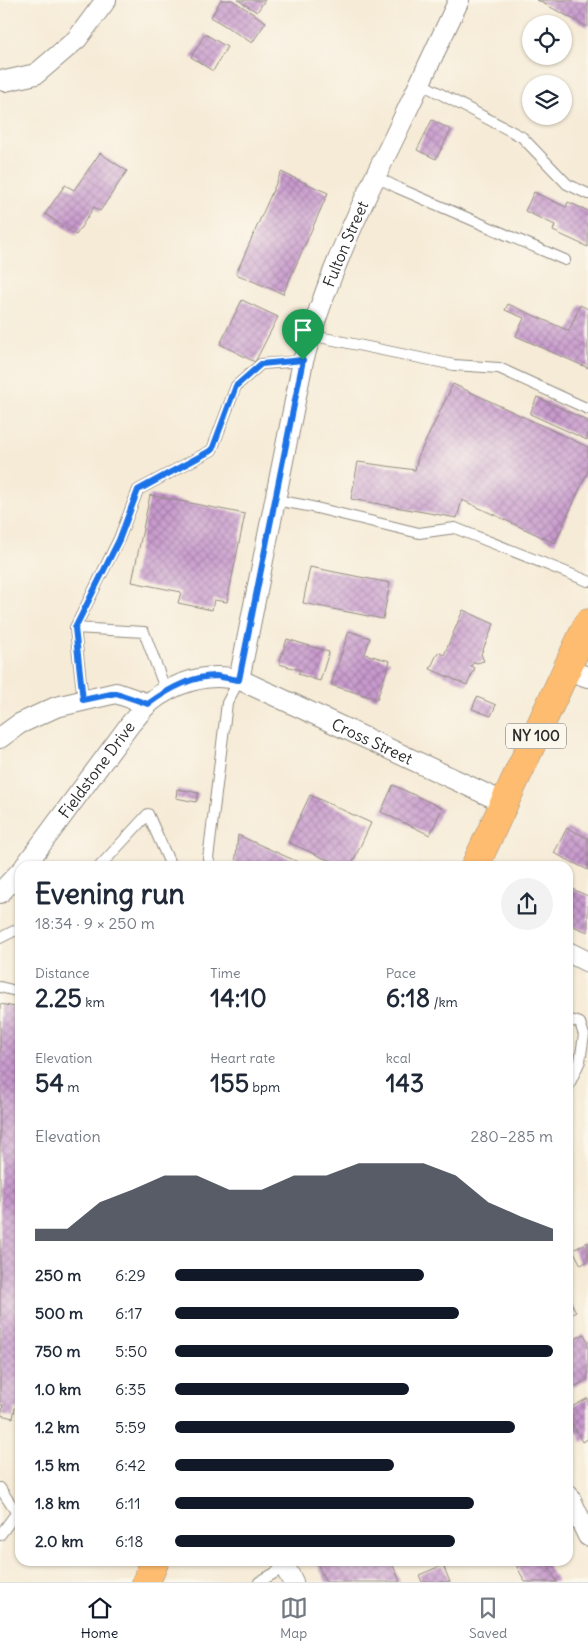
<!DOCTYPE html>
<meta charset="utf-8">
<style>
:root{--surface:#fff;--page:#f2f2f3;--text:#1f2937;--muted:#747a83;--line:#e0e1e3;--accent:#111827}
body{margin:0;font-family:Delius,sans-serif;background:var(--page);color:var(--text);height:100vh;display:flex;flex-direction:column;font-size:19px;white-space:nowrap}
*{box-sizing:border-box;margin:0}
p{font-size:16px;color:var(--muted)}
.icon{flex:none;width:28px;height:28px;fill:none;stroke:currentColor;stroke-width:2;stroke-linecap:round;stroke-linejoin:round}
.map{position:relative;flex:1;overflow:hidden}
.sheet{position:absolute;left:15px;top:861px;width:558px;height:705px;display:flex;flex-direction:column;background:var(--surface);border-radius:15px;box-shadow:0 1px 4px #0004}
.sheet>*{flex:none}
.buttons{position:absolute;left:522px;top:15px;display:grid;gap:10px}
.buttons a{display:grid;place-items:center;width:50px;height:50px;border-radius:50%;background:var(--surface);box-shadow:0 1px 4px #0004;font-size:25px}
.pin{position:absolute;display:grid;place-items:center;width:42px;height:42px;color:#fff;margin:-51px -21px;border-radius:50% 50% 50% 0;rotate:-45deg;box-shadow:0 0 5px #0007}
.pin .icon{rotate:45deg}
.round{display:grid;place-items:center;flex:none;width:52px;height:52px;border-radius:26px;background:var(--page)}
.summary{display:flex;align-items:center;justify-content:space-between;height:85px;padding:0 20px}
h1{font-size:28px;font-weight:700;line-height:38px}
.figures{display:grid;grid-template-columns:repeat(3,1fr);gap:8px;height:85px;padding:5px 20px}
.figures div{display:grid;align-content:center}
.figures b{font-size:25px;font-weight:700}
.figures small{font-size:14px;font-weight:400}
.figures p{font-size:14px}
.chart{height:140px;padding:10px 20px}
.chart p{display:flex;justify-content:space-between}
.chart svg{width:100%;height:90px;margin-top:5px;fill:var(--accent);opacity:.7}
ul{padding:0 20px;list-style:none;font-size:16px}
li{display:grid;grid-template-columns:80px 60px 1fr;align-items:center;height:38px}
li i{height:12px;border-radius:6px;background:var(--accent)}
.tabs{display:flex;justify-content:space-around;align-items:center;height:70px;border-top:1px solid var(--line);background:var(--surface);font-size:14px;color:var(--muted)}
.tabs a{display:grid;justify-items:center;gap:2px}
.tabs .selected{color:var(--accent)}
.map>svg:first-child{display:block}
.building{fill:url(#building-cross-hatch)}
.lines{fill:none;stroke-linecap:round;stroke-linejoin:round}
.lane-casing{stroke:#908b81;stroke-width:12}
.street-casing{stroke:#908b81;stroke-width:22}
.primary-casing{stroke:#908b81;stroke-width:29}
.lane{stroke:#fff;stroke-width:10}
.street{stroke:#fff;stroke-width:20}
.primary{stroke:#fdbc6f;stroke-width:28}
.route-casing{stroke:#fff;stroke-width:10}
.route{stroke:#1a73e8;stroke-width:6}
.labels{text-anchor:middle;stroke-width:4;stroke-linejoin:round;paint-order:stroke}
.shield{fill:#fbf7ec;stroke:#696865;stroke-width:1}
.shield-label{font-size:15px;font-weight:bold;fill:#2b2b2b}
.street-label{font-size:16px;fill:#2b2b2b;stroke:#fbf7ec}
</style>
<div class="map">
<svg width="588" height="1582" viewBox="0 0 588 1582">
<defs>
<pattern id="building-cross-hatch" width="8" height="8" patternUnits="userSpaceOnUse" patternTransform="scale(1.25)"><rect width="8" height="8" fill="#c89acd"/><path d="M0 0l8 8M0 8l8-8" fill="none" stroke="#a37ea7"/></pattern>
</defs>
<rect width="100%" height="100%" fill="#fbf7ec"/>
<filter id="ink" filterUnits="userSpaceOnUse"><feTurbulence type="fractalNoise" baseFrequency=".02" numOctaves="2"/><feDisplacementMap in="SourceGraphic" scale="10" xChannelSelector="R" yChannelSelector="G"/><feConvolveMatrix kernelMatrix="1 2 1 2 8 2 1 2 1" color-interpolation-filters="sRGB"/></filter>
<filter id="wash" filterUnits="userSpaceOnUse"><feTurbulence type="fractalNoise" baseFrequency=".0096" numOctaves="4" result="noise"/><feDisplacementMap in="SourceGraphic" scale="20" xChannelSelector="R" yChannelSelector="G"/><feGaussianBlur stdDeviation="1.12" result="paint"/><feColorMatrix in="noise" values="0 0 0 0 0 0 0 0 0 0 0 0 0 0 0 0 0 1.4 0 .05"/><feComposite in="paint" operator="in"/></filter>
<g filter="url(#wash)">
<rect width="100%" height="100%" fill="#f6ebd7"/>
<g id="blocks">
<path class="building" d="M221 0H232L266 22 252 43 211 17Z
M238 0H265L257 12Z
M537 0H588V27Z
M205 34 227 47 213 71 191 57Z
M432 120 451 130 436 159 417 150Z
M100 153 127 171 100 211 94 207 76 235 45 214 65 185 74 190Z
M281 172 328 193 283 294 236 274Z
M534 192 566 207 568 202 588 211V247L553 231 555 225 525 211Z
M242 300 278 317 255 362 220 344Z
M508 304 569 331 580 305 588 309V368L516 336 524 318 505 310Z
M453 384 588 447V471L555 543 462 500 457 518 351 499 358 462 415 470 418 457Z
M537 397 588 421 587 440 530 414Z
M150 495 245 514 227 602 214 600 212 610 178 603 181 592 132 582Z
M310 567 390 583 383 619 303 603Z
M463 610 494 624 481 654 484 661 477 663 474 662 471 666 475 668 467 685 430 669 438 652 444 655Z
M349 631 370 638 365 654 390 661 377 699 331 685Z
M287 639 329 652 320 681 298 674 300 670 279 664Z
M477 697 496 705 491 716 472 709Z
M393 785 442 808 430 835 381 812Z
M177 789 199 793 196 802 176 798Z
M310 795 371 823 351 866H341L288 842Z
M567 828 588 838V870L554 853Z
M238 835 307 866H235Z
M568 887 588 896V932L568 924Z
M0 1004 20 1008V1409L15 1408 13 1418 1 1415 3 1405H0Z
M588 1242V1261L581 1265 573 1250Z
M568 1296 576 1312 568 1316Z
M584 1334 588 1342V1379L574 1387 568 1375V1343Z
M588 1398V1439L582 1442 568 1415V1409Z
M316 1561H391L400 1581 397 1582H326Z
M514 1561H546L557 1582H525Z
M443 1565 450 1582H422L419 1575Z"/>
</g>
</g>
<g filter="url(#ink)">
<use href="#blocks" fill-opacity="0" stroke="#908b81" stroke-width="1"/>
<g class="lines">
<defs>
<path id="lane" d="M420 83 522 137 567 184 588 194
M375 176 398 188 565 260
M310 335 454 365 499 368 588 409
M275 500 308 506 419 533 455 528 588 581
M75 628 144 632 166 691
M83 700 75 628 119 539 138 490 212 450 236 386 261 364 303 361
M100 866 148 814 171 866
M211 866 208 859 227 703 239 680
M0 938 20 928
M0 987 20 992
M568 1019 580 1023 584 1035 580 1061 568 1087
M0 1488 20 1518
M0 1535 20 1508
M259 1582 285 1567"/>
<g id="street">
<path d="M0 80 5 81 36 74 77 39 106 0"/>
<path d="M567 670 588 677"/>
<path id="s1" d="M239 680 303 361C325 282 358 211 394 138 416 92 437 46 459 0"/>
<path d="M0 738 19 724 56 707 116 693 148 704"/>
<path id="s2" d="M25 866 131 723C137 717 142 709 149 703 173 683 209 671 240 680 250 684 259 689 269 693L505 803"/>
<path d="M0 893 20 872"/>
<path d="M568 952 588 962"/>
<path d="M568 1494 588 1536"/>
<path d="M282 1561 293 1582"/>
</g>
<path id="primary" d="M475 866 588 623
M146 1582 155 1561"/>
</defs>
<use href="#lane" class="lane-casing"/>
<use href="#street" class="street-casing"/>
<use href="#primary" class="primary-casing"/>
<use href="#lane" class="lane"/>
<use href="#street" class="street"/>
<use href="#primary" class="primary"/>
</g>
</g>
<g class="lines" filter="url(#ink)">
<defs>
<path id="route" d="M303 360 239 680C231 679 223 677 216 676 191 676 167 690 148 704L116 693 83 700 75 628 119 540 138 490 212 450 236 386 261 364Z"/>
</defs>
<use href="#route" class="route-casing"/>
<use href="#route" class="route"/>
</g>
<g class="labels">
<rect class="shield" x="506" y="723.5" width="60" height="25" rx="4"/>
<g class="shield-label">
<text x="536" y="741">NY 100</text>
</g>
<g class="street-label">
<text dy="6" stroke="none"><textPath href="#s1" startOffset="450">Fulton Street</textPath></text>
<text dy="6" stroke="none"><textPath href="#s2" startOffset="448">Cross Street</textPath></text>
<text dy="6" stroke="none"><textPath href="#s2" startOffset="120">Fieldstone Drive</textPath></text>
</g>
</g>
</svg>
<div class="buttons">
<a><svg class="icon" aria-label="locate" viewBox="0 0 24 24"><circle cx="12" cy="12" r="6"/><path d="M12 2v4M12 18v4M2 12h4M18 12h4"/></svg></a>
<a><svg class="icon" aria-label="layers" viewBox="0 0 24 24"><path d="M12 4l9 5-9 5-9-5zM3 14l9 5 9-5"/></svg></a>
</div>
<div class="pin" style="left:303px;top:360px;background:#1e9e55"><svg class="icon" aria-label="arrive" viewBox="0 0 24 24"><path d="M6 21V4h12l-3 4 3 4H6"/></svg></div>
<section class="sheet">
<div class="summary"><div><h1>Evening run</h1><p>18:34 · 9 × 250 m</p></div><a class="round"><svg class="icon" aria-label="share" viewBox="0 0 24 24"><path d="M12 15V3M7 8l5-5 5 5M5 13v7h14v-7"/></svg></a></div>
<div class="figures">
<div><p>Distance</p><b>2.25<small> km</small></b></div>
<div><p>Time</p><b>14:10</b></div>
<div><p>Pace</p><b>6:18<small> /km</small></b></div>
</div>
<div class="figures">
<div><p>Elevation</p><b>54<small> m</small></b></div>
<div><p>Heart rate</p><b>155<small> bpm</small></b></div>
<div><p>kcal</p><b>143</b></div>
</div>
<div class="chart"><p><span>Elevation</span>280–285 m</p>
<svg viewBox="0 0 160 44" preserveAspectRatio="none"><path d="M0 44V38L10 38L20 25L30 19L40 12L50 12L60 19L70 19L80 12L90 12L100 6L110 6L120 6L130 12L140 25L150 32L160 38V44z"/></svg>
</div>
<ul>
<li><b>250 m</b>6:29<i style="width:66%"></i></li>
<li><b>500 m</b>6:17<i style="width:75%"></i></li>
<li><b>750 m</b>5:50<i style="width:100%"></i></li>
<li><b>1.0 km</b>6:35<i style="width:62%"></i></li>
<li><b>1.2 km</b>5:59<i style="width:90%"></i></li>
<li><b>1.5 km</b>6:42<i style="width:58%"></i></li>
<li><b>1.8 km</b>6:11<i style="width:79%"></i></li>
<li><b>2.0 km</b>6:18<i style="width:74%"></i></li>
</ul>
</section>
</div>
<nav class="tabs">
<a class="selected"><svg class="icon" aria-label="home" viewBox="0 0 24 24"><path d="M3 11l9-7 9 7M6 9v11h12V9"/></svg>Home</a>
<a><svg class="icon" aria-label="map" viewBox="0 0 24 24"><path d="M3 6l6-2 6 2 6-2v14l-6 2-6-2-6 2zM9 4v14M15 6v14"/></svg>Map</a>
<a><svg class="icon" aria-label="saved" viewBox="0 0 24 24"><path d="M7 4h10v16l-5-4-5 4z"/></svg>Saved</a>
</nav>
